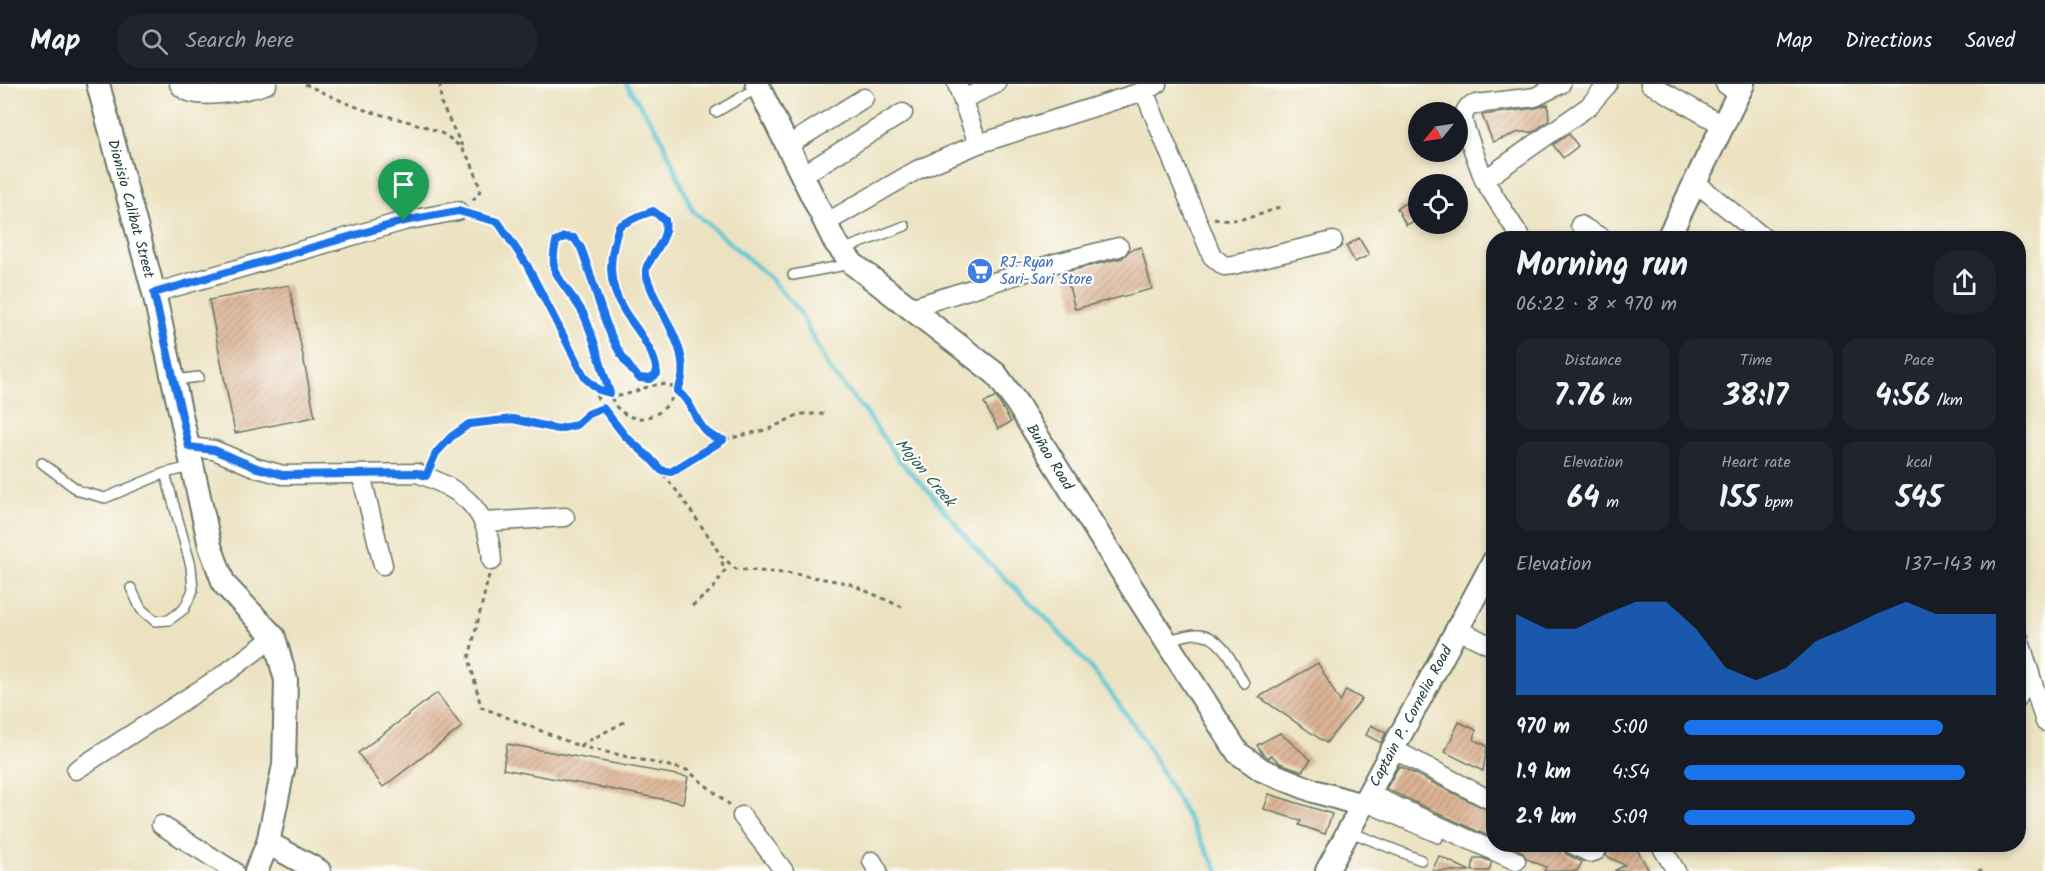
<!DOCTYPE html>
<meta charset="utf-8">
<style>
:root{--surface:#171b24;--page:#20242c;--text:#f1f3f6;--muted:#9ea1a6;--line:#363941;--accent:#1a73e8}
body{margin:0;font-family:Kalam,sans-serif;background:var(--page);color:var(--text);height:100vh;display:flex;flex-direction:column;font-size:22px;white-space:nowrap}
*{box-sizing:border-box;margin:0}
p{font-size:20px;color:var(--muted)}
.icon{flex:none;width:33px;height:33px;fill:none;stroke:currentColor;stroke-width:2;stroke-linecap:round;stroke-linejoin:round}
.map{position:relative;flex:1;overflow:hidden}
.drawer{position:absolute;left:1486px;top:147px;width:540px;height:621px;display:flex;flex-direction:column;background:var(--surface);border-radius:24px;box-shadow:0 3px 9px #0003}
.drawer>*{flex:none}
.needle{width:39px;rotate:240deg}
.fabs{position:absolute;left:1408px;top:18px;display:grid;gap:12px}
.fabs a{display:grid;place-items:center;width:60px;height:60px;border-radius:50%;background:var(--surface);box-shadow:0 3px 9px #0003;font-size:30px}
.pin{position:absolute;display:grid;place-items:center;width:51px;height:51px;color:#fff;margin:-62px -26px;border-radius:50% 50% 50% 0;rotate:-45deg;box-shadow:0 0 6px #0007}
.pin .icon{rotate:45deg}
.round{display:grid;place-items:center;flex:none;width:63px;height:63px;border-radius:24px;background:var(--page)}
.headline{display:flex;align-items:center;justify-content:space-between;height:102px;padding:0 30px}
h1{font-size:33px;font-weight:800;line-height:45px}
.metrics{display:grid;grid-template-columns:repeat(3,1fr);gap:9px;height:102px;padding:6px 30px}
.metrics div{display:grid;align-content:center;border-radius:15px;background:var(--page);text-align:center}
.metrics b{font-size:30px;font-weight:800}
.metrics small{font-size:16px;font-weight:400}
.metrics p{font-size:16px}
.chart{height:168px;padding:12px 30px}
.chart p{display:flex;justify-content:space-between}
.chart svg{width:100%;height:108px;margin-top:6px;fill:var(--accent);opacity:.7}
ul{padding:0 30px;list-style:none;font-size:20px}
li{display:grid;grid-template-columns:96px 72px 1fr;align-items:center;height:45px}
li i{height:15px;border-radius:8px;background:var(--accent)}
header{display:flex;align-items:center;gap:36px;box-sizing:border-box;height:84px;padding:0 30px;background:var(--surface);border-bottom:2px solid var(--line)}
header strong{font-size:28px}
nav{display:flex;gap:33px;margin-inline-start:auto;font-size:21px}
.search{width:420px;height:54px;background:var(--page);display:flex;align-items:center;gap:15px;box-sizing:border-box;padding:0 21px;border-radius:24px;color:var(--muted);font-size:22px}
.map>svg:first-child{display:block}
.lines{fill:none;stroke-linecap:round;stroke-linejoin:round}
.stream{stroke:#59c5d2;stroke-width:4.5}
.building{fill:url(#building-hatch)}
.service-casing{stroke:#677765;stroke-width:12}
.minor-casing{stroke:#677765;stroke-width:21}
.tertiary-casing{stroke:#677765;stroke-width:26}
.path{stroke:#677765;stroke-width:3;stroke-dasharray:4.5 4.5;stroke-linecap:butt}
.service{stroke:#fff;stroke-width:9}
.minor{stroke:#fff;stroke-width:18}
.tertiary{stroke:#fff;stroke-width:22}
.route-casing{stroke:#fff;stroke-width:12}
.route{stroke:#1a73e8;stroke-width:8}
.labels{text-anchor:middle;stroke-width:4.5;stroke-linejoin:round;paint-order:stroke}
.street-label{font-size:15px;fill:#1f3d34;stroke:#fdfcf7}
.shop-label{font-size:15px;fill:#366cbe;stroke:#fdfcf7;text-anchor:start}
.water-label{font-size:16px;font-style:italic;fill:#2e5f5c;stroke:#fdfcf7}
</style>
<header>
<strong>Map</strong>
<div class="search"><svg class="icon" aria-label="search" viewBox="0 0 24 24"><circle cx="10" cy="10" r="6"/><path d="M15 15l6 6"/></svg>Search here</div>
<nav><a>Map</a><a>Directions</a><a>Saved</a></nav>
</header>
<div class="map">
<svg width="2045" height="787" viewBox="0 0 2045 787">
<defs>
<pattern id="building-hatch" width="6" height="6" patternUnits="userSpaceOnUse" patternTransform="scale(1.5)"><rect width="6" height="6" fill="#ddb495"/><path d="M-1 1l2-2M0 6l6-6M5 7l2-2" fill="none" stroke="#b3947a"/></pattern>
</defs>
<rect width="100%" height="100%" fill="#fdfcf7"/>
<filter id="ink" filterUnits="userSpaceOnUse"><feTurbulence type="fractalNoise" baseFrequency=".0167" numOctaves="2"/><feDisplacementMap in="SourceGraphic" scale="12" xChannelSelector="R" yChannelSelector="G"/><feConvolveMatrix kernelMatrix="1 2 1 2 8 2 1 2 1" color-interpolation-filters="sRGB"/></filter>
<filter id="wash" filterUnits="userSpaceOnUse"><feTurbulence type="fractalNoise" baseFrequency=".008" numOctaves="4" result="noise"/><feDisplacementMap in="SourceGraphic" scale="24" xChannelSelector="R" yChannelSelector="G"/><feGaussianBlur stdDeviation="1.35" result="paint"/><feColorMatrix in="noise" values="0 0 0 0 0 0 0 0 0 0 0 0 0 0 0 0 0 1.4 0 .05"/><feComposite in="paint" operator="in"/></filter>
<g filter="url(#wash)">
<rect width="100%" height="100%" fill="#ece2c1"/>
<g class="lines">
<path class="stream" d="M626 0 659 49 693 127 770 194 799 227 829 285 867 330 898 375 932 411 980 470 1046 534 1102 597 1141 651 1218 787"/>
</g>
<g id="blocks">
<path class="building" d="M1548 20 1549 36 1533 48H1519L1493 58 1482 31 1536 24Z
M1569 50 1578 62 1563 74 1553 61Z
M1409 117 1419 135 1406 141 1397 124Z
M1359 154 1369 171 1355 178 1346 162Z
M1141 163 1152 205 1075 225 1065 188 1122 174 1130 166Z
M289 201 315 333 235 349 209 216Z
M996 313 1011 338 998 345 984 319Z
M1318 579 1340 618 1346 606 1362 615 1326 659 1259 613Z
M437 609 462 643 383 703 358 669Z
M1459 638 1476 646 1474 656 1487 662 1483 687 1445 668Z
M1371 641 1386 649 1381 659 1366 651Z
M1280 649 1311 676 1302 687 1280 679 1271 671 1269 674 1262 669 1257 661Z
M507 660 688 693 683 719 503 685Z
M1399 682 1494 729V755L1386 705Z
M1269 710 1332 730 1325 750 1299 741 1301 737 1264 725Z
M1507 760H1561L1566 770 1582 778 1577 787H1544L1546 783 1527 775 1521 767Z
M1611 760H1634L1649 787H1614L1625 781 1606 772Z
M1439 772 1470 787H1432Z
M1474 774H1482L1492 778 1489 787H1472Z"/>
</g>
</g>
<g filter="url(#ink)">
<use href="#blocks" fill-opacity="0" stroke="#677765" stroke-width="1.5"/>
<g class="lines">
<defs>
<path id="service" d="M716 28 759 3
M842 166 905 142
M793 191 851 180
M174 296 199 293
M42 379 79 407 105 414 165 389 191 383
M131 504 141 525 155 537 169 536 184 525 193 506 191 482 165 389
M1166 557C1176 554 1189 549 1200 550 1223 553 1234 582 1244 599
M2019 620 2025 610 2035 602
M1364 722 1438 754
M1348 747 1421 776"/>
<path id="minor" d="M179 0C189 20 249 7 267 0
M957 0 978 60
M1650 0 1722 41
M1725 0 1738 9
M1144 7 1212 172 1224 182 1233 181 1333 157
M963 15 996 0
M787 62 864 14
M801 92 903 29
M1484 96 1589 22 1608 0
M1695 98 1764 154
M824 140 917 86 978 60 1144 7 1157 0
M1580 141 1602 154
M1521 154 1484 96 1464 41 1463 31 1468 23 1476 20 1535 13 1561 0
M154 209 404 137 458 127
M910 224 1052 180 1119 163
M189 363 214 366 257 384 283 391 417 389C464 406 489 425 492 477
M361 390 383 481
M484 438 565 433
M1456 545 1494 563
M2019 554 2045 638
M1393 665 1494 718
M76 686 226 589 274 553
M1369 710 1516 777
M742 732 784 787
M161 741 234 787
M1572 760 1590 769 1596 767 1600 760
M1663 760V765L1676 787
M872 777 878 787"/>
<g id="tertiary">
<path id="s1" d="M98 0 154 209 210 462 224 500 274 553 286 596 284 681 268 759 256 787"/>
<path id="s2" d="M757 0 835 158 853 180 996 290 1018 321 1132 504 1238 669 1262 686 1314 707 1362 721"/>
<path d="M1668 154 1743 0"/>
<path d="M268 759 319 787"/>
<path id="s3" d="M1327 787 1494 477"/>
</g>
</defs>
<use href="#service" class="service-casing"/>
<use href="#minor" class="minor-casing"/>
<use href="#tertiary" class="tertiary-casing"/>
<path class="path" d="M305 0C324 9 344 19 365 26 419 43 468 40 480 107L470 120
M440 0 441 19 462 62
M653 127 665 136C668 156 654 168 646 185 652 215 676 240 680 270 683 291 681 304 667 321 660 329 655 331 644 334 633 336 619 329 614 319 600 294 597 262 586 236 583 229 580 222 576 215 562 193 548 188 556 158L564 153 574 154 581 163C598 207 605 260 639 294L650 295 657 290C656 275 649 264 641 251 636 243 630 236 625 228 606 198 609 174 619 142L639 132Z
M1214 134C1239 139 1260 132 1283 121
M587 295C595 302 607 313 619 312 636 310 656 294 673 303 696 316 694 350 721 355
M603 324 625 352 650 374 676 406 712 457 720 471 736 485 795 490 848 499 902 523
M432 380 436 369 451 353 469 340 513 335 558 345 576 341 588 330 603 324 527 181 498 138 472 131
M662 387 671 388 723 356 769 345 800 330H824
M489 491 469 574 481 623 579 662 628 636
M692 522 713 505 725 486 720 473
M579 662 687 686 730 721
M1978 787 1986 785"/>
<use href="#service" class="service"/>
<use href="#minor" class="minor"/>
<use href="#tertiary" class="tertiary"/>
</g>
</g>
<g class="lines" filter="url(#ink)">
<defs>
<path id="route" d="M458 127 498 138 527 181 585 294 599 306 610 309C601 283 595 255 583 229 575 214 560 200 555 186 552 177 554 167 556 158L564 153 574 154 581 164C598 207 605 260 639 294L650 295 657 290C656 275 649 264 641 251 636 243 630 236 625 228 606 198 609 174 619 142L639 132 653 127 665 136C668 154 658 162 650 177 648 180 646 183 646 186 645 189 648 196 649 199 659 230 697 273 677 307 698 322 694 350 723 356L671 388 661 386 650 374 625 352 603 324 588 330 576 341 558 345 513 335 469 340 451 353 436 369 426 392 417 389 283 391 257 384 214 366 189 363 154 209 404 137Z"/>
</defs>
<use href="#route" class="route-casing"/>
<use href="#route" class="route"/>
</g>
<defs>
<symbol id="supermarket-disc" viewBox="-11 -11 22 22"><circle r="9.5" fill="#3f7fe0" stroke="#fdfcf7"/><path d="M-6-5.5h2.5l.6 2H6L4.5 2H-2.5L-4.4-4H-6ZM-1.5 3.2a1.3 1.3 0 1 0 .1 0ZM3 3.2a1.3 1.3 0 1 0 .1 0Z" fill="#fff"/></symbol>
</defs>
<g fill-rule="evenodd">
<use href="#supermarket-disc" x="965" y="172" width="30" height="30"/>
</g>
<g class="labels">
<g class="street-label">
<text dy="5" stroke="none"><textPath href="#s1" startOffset="129">Dionisio Calibat Street</textPath></text>
<text dy="5" stroke="none"><textPath href="#s2" startOffset="484">Buñao Road</textPath></text>
<text dy="5" stroke="none"><textPath href="#s3" startOffset="176">Captain P. Cornelia Road</textPath></text>
</g>
<g class="shop-label">
<text x="1000" y="183">RJ-Ryan<tspan x="1000" dy="17">Sari-Sari Store</tspan></text>
</g>
<g class="water-label">
<text transform="translate(926 388) rotate(50)" y="6">Mojon Creek</text>
</g>
</g>
</svg>
<div class="fabs">
<a><svg class="needle" viewBox="-14 -14 28 28"><path d="M0-13l5 13h-10z" fill="#e53935"/><path d="M0 13l5-13h-10z" fill="#9ea1a6"/></svg></a>
<a><svg class="icon" aria-label="locate" viewBox="0 0 24 24"><circle cx="12" cy="12" r="6"/><path d="M12 2v4M12 18v4M2 12h4M18 12h4"/></svg></a>
</div>
<div class="pin" style="left:404px;top:137px;background:#1e9e55"><svg class="icon" aria-label="arrive" viewBox="0 0 24 24"><path d="M6 21V4h12l-3 4 3 4H6"/></svg></div>
<section class="drawer">
<div class="headline"><div><h1>Morning run</h1><p>06:22 · 8 × 970 m</p></div><a class="round"><svg class="icon" aria-label="share" viewBox="0 0 24 24"><path d="M12 15V3M7 8l5-5 5 5M5 13v7h14v-7"/></svg></a></div>
<div class="metrics">
<div><p>Distance</p><b>7.76<small> km</small></b></div>
<div><p>Time</p><b>38:17</b></div>
<div><p>Pace</p><b>4:56<small> /km</small></b></div>
</div>
<div class="metrics">
<div><p>Elevation</p><b>64<small> m</small></b></div>
<div><p>Heart rate</p><b>155<small> bpm</small></b></div>
<div><p>kcal</p><b>545</b></div>
</div>
<div class="chart"><p><span>Elevation</span>137–143 m</p>
<svg viewBox="0 0 160 44" preserveAspectRatio="none"><path d="M0 44V11L10 17L20 17L30 11L40 6L50 6L60 17L70 33L80 38L90 33L100 22L110 17L120 11L130 6L140 11L150 11L160 11V44z"/></svg>
</div>
<ul>
<li><b>970 m</b>5:00<i style="width:83%"></i></li>
<li><b>1.9 km</b>4:54<i style="width:90%"></i></li>
<li><b>2.9 km</b>5:09<i style="width:74%"></i></li>
</ul>
</section>
</div>
